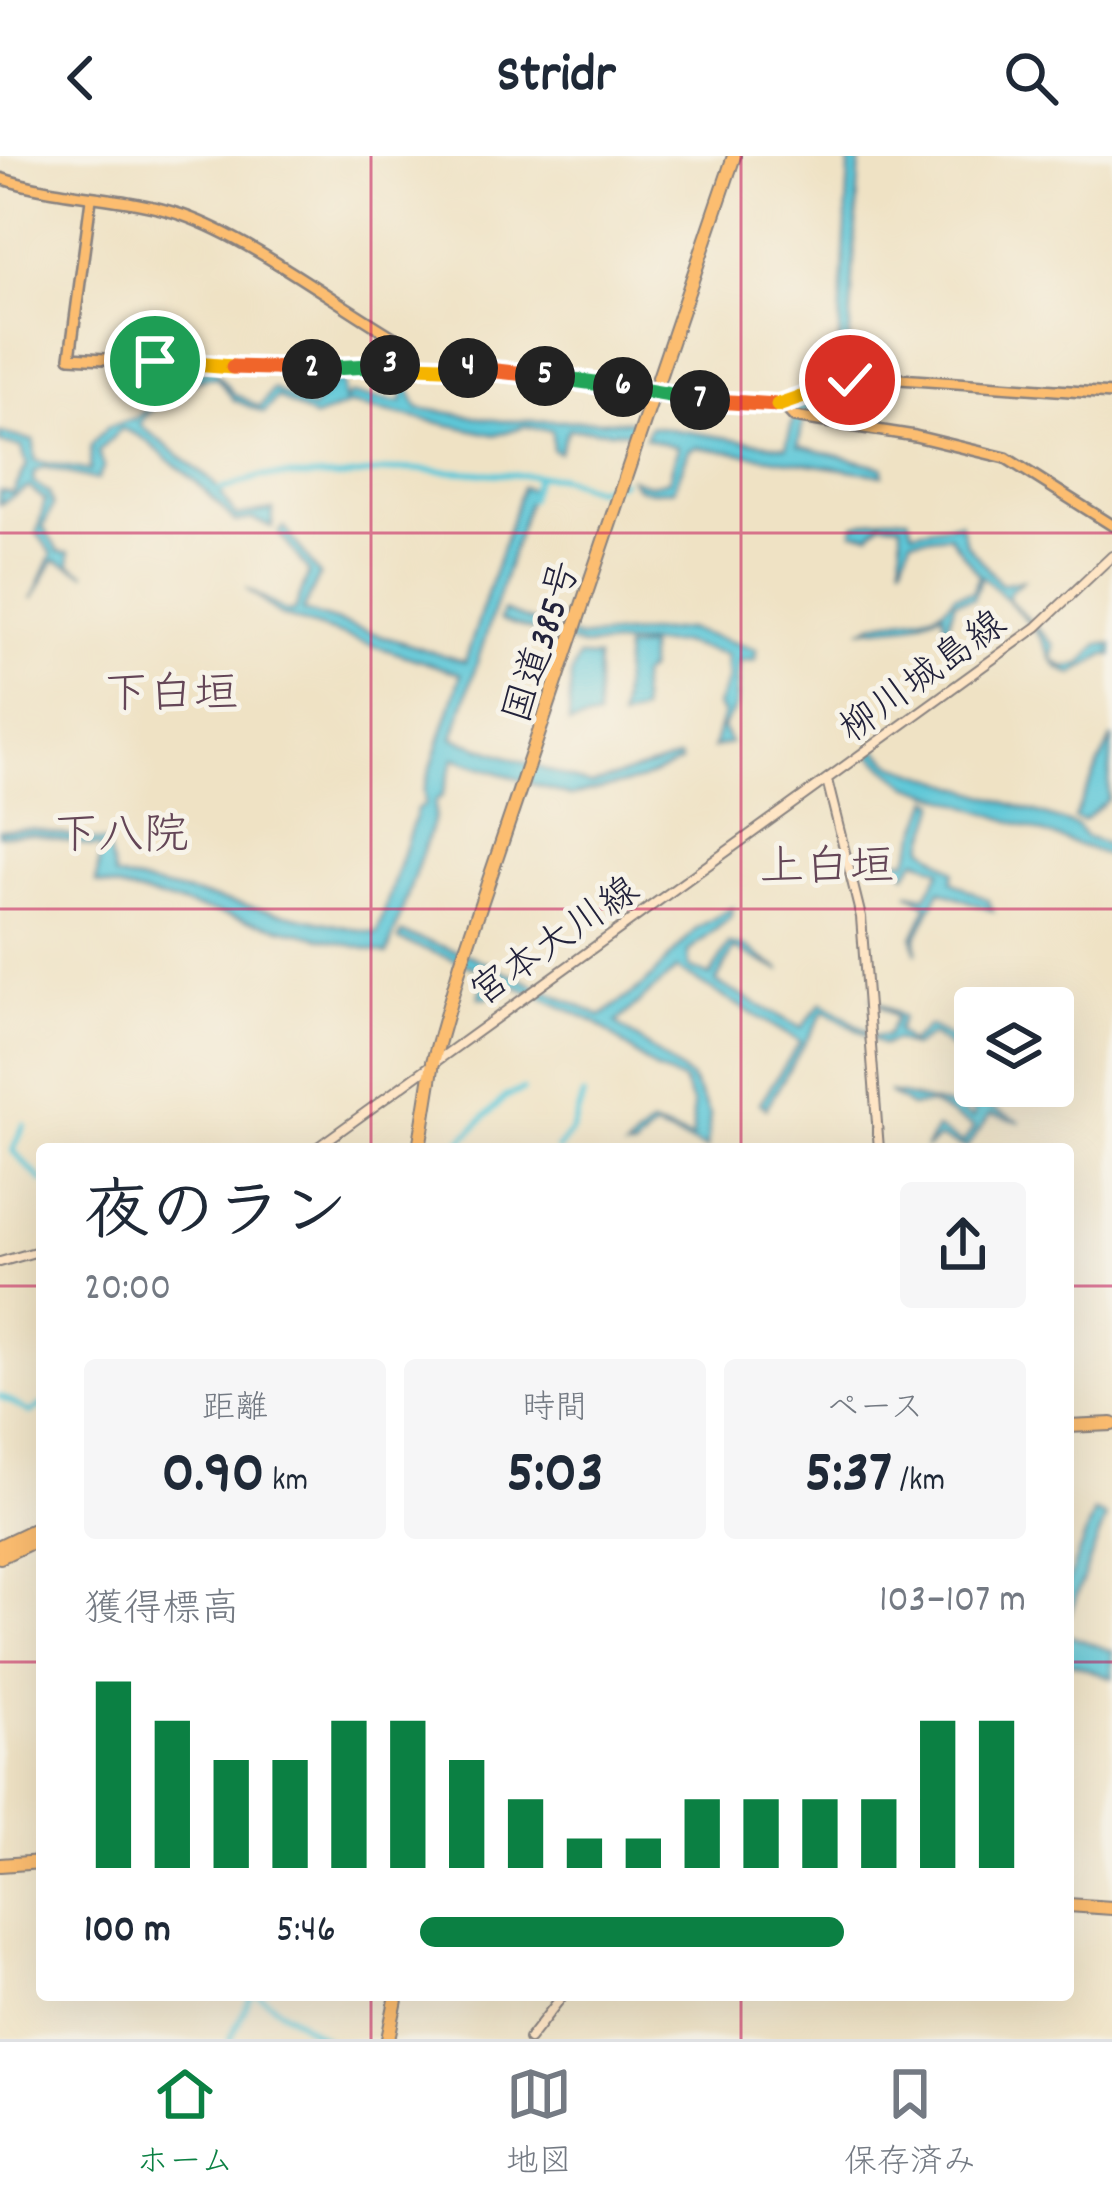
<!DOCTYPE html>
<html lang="ja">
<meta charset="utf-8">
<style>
:root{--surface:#fff;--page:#f6f6f7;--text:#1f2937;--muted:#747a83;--line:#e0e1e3;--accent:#0b8043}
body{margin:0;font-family:Dekko,"Klee One",sans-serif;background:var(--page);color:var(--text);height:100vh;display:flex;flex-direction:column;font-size:45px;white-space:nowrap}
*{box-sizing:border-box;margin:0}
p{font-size:39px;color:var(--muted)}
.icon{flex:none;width:66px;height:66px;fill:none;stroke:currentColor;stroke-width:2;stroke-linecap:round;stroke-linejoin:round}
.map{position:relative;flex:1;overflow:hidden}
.drawer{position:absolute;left:36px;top:987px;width:1038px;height:858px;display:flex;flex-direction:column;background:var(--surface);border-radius:12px;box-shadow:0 12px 48px #0002}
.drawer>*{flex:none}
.fabs{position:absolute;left:954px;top:831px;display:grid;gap:24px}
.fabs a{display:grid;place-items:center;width:120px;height:120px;border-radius:12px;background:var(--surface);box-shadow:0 12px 48px #0002;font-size:60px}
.pin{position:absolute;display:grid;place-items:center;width:102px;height:102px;color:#fff;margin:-51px;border:6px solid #fff;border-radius:50%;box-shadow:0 3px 12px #0007}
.km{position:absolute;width:60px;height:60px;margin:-30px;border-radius:50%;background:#222;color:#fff;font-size:33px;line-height:60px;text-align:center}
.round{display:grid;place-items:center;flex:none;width:126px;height:126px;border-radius:12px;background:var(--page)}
.overview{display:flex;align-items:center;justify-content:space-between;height:204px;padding:0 48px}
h1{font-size:66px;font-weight:700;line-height:90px}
.figures{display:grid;grid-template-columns:repeat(3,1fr);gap:18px;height:204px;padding:12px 48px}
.figures div{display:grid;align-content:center;border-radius:12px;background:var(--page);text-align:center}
.figures b{font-size:60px;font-weight:700}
.figures small{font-size:33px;font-weight:400}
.figures p{font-size:33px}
.chart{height:336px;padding:24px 48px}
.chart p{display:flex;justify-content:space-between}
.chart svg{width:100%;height:216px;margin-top:12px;stroke:var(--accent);stroke-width:6}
ul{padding:0 48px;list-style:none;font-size:39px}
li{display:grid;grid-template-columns:192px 144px 1fr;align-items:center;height:90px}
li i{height:30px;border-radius:15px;background:var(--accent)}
header{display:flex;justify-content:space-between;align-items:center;height:156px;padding:0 48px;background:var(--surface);font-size:54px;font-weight:700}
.tab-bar{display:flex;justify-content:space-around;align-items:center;height:168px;border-top:3px solid var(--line);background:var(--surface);font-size:33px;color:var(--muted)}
.tab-bar a{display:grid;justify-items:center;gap:6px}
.tab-bar .selected{color:var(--accent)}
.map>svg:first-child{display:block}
.water{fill:#5ec8d8;stroke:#40758a;stroke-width:3}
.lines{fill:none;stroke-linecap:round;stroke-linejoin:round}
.canal{stroke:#5ec8d8;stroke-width:6}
.secondary-casing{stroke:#888280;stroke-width:12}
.primary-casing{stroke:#888280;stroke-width:14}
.highway-casing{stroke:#888280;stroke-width:16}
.secondary{stroke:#fee5c5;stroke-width:8}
.primary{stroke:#fcbd6f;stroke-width:9}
.highway{stroke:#fcbd6f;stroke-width:12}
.split-1-casing{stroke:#fff;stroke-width:24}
.split-2-casing{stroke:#fff;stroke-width:24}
.split-3-casing{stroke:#fff;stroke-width:24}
.split-4-casing{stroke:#fff;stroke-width:24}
.split-5-casing{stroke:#fff;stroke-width:24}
.split-6-casing{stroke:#fff;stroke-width:24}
.split-7-casing{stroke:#fff;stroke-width:24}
.split-8-casing{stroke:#fff;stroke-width:24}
.split-9-casing{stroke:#fff;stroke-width:24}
.split-1{stroke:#f5b400;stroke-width:15}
.split-2{stroke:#f0652b;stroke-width:15}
.split-3{stroke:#22a559;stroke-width:15}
.split-4{stroke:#f5b400;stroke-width:15}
.split-5{stroke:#f0652b;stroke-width:15}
.split-6{stroke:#22a559;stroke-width:15}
.split-7{stroke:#22a559;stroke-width:15}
.split-8{stroke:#f0652b;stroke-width:15}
.split-9{stroke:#f5b400;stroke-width:15}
.grid{fill:none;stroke:#c2185b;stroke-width:3;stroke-opacity:0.55}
.labels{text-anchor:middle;stroke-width:10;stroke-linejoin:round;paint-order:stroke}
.street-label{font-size:39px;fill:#22223b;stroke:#f7f3e8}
.quarter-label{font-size:45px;fill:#644657;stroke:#f7f3e8}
</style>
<header><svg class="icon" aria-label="back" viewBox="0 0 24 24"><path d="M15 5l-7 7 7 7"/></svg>Stridr<svg class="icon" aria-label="search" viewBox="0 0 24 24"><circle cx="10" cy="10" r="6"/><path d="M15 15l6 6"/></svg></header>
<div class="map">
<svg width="1112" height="1883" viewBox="0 0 1112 1883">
<rect width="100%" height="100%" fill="#f7f3e8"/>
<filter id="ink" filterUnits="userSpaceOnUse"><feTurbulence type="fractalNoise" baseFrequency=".00833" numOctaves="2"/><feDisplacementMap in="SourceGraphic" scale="24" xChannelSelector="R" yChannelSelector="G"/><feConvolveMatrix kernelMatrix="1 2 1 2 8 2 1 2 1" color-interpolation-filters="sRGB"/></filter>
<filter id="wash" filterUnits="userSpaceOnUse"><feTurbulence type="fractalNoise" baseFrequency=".004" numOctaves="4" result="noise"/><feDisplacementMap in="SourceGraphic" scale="48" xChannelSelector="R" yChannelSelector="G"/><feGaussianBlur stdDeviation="2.7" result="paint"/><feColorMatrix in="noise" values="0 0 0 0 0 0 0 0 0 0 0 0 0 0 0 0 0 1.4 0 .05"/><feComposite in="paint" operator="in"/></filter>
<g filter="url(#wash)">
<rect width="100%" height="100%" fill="#efe2c4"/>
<path class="water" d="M850 0 860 1 846 239 805 256 798 290 883 311V319L697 291 689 294 674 333C657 335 636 339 631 322L648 329 669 324 678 291 645 282 650 270 786 291 796 251 836 235Z
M412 212 408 230 418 252 502 265H636L632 276 568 273 559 297 553 294 552 275 525 270 496 279 350 248 315 262 277 241 264 257 234 244 217 222C196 217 147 251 140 269L213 326 236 360 273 354 272 371 252 363 235 366C211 339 199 327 170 305 152 291 145 279 121 273L98 296 104 311 97 324 44 311 34 316 33 326 49 337 53 350 43 371 59 396 69 397 70 409 86 418 54 404 32 443 52 398 37 377 45 344 29 331 0 348V335L13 337 27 309 22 291 0 287V277L34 285 35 305 90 315 91 289 107 271 136 262 194 214H214L233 237 260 251 273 233 312 253 342 219 344 246 351 238 402 246 407 215Z
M522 331 532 334 453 582 590 629 679 602 681 606 641 624 570 640 454 602 442 640 435 645V660L387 798 96 727 101 692 32 678 0 679V674L32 673 107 687 115 721 377 778 417 654 425 649 424 634 461 518 280 459 246 432 287 456 295 454 309 416 279 377 284 371 320 419 303 455 465 506Z
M886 361H908L913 375 960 366 966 387 1001 428 1023 424 1009 436V444L1054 489 1052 503 1065 512 1081 508 1099 488H1112V499L1105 498 1073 518C1045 510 1053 495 1037 477 1022 458 1000 436 982 420L973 443 955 445 945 480 943 456 909 469 864 473C887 456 941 470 954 439L972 436 979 419 949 379 911 383 902 409 901 368 881 366 870 378 853 376 854 369Z
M503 455 578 482 686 473 756 493 755 504 739 505 735 552 722 572 730 587 713 592 723 558 717 550 728 523 726 499 681 487 581 490 500 464Z
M648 491V513L640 520 641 556 620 563 625 493Z
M579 501 597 502V562L569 568 571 519Z
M1112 581 1108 644 1083 665 1074 662Z
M875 592 894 609 1077 670 1085 681 1112 690V701L908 629 868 597Z
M931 643 938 647 924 691 954 715 952 725 988 744 993 755 940 734 916 782 917 798 913 781 928 749 908 737 926 740 941 714 917 703 906 718 893 707 849 695 907 705Z
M732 752 731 761 688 796 689 811 710 820 729 788 746 791 782 815 734 793 716 826 801 872 822 847 874 880H887L896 862 871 841 902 861 897 875 909 887 929 870 975 896V920L966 939 1021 966 991 958 966 992 939 982 925 993 937 973 963 987 974 971 929 947 911 951 888 936 953 951 973 962 975 957 958 941 974 909 932 879 912 891 895 884 883 889 824 855 766 952 760 947 800 886 677 813 616 867 691 923 710 958 707 993 654 972 634 993H626L651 969 693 983V949L683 925 656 914 595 866 498 822 488 842 479 841 485 821 480 813 399 784 402 777 471 800 601 860 644 829 697 772Z
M1094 1356 1106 1361 1068 1463V1425Z
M1068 1479 1112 1495V1522L1068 1506Z"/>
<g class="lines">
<path class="canal" d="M217 335 262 320 341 321 404 313 559 321 595 333 622 325
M530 343 536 323
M24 969 13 995 42 1025
M453 993 505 941 523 934
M558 993 572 974 583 940
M0 1240 30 1257 42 1249
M259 1839 324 1883
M230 1883 252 1839"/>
</g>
</g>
<g filter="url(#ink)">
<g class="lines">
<defs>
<path id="secondary" d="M827 624 861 761 879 993
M315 993 1037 471 1112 400
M0 1106 42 1094
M529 1883 563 1839"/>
<path id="primary" d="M0 22C60 42 123 39 182 59 251 83 335 147 400 185L407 193 408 208
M91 43 70 201 299 214 408 208 496 211 759 251 871 221 1112 238
M783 249 794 261 915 280 1006 302 1112 369"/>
<path id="highway" d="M419 993 433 906 461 807 734 0
M1068 1270 1112 1268
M0 1390 42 1370
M0 1401 42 1381
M0 1709 42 1706
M1068 1749 1112 1752
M388 1883 397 1839"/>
</defs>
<use href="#secondary" class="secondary-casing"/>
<use href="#primary" class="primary-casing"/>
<use href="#highway" class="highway-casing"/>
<use href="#secondary" class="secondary"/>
<use href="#primary" class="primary"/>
<use href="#highway" class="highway"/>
</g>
</g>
<g class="lines" filter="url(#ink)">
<defs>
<path id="split-1" d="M155 205 233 211"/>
<path id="split-2" d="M233 211 312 213"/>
<path id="split-3" d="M312 213 390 209"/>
<path id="split-4" d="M390 209 468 212"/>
<path id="split-5" d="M468 212 545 220"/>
<path id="split-6" d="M545 220 623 231"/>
<path id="split-7" d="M623 231 700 244"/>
<path id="split-8" d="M700 244 778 249"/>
<path id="split-9" d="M778 249 850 224"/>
</defs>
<use href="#split-1" class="split-1-casing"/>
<use href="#split-2" class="split-2-casing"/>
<use href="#split-3" class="split-3-casing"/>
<use href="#split-4" class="split-4-casing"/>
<use href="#split-5" class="split-5-casing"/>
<use href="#split-6" class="split-6-casing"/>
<use href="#split-7" class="split-7-casing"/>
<use href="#split-8" class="split-8-casing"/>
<use href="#split-9" class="split-9-casing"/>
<use href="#split-1" class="split-1"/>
<use href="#split-2" class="split-2"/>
<use href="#split-3" class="split-3"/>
<use href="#split-4" class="split-4"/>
<use href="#split-5" class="split-5"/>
<use href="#split-6" class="split-6"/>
<use href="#split-7" class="split-7"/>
<use href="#split-8" class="split-8"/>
<use href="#split-9" class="split-9"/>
</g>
<path class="grid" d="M371 0V993M741 0V993M0 377H1112M0 753H1112M0 1130H42M1068 1130H1112M0 1506H42M1068 1506H1112M371 1839V1883M741 1839V1883"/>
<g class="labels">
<g class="street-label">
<text transform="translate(539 485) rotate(-72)" y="14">国道385号</text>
<text transform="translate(921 518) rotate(-36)" y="14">柳川城島線</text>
<text transform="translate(553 783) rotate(-35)" y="14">宮本大川線</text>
</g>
<g class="quarter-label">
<text x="171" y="551">下白垣</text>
<text x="121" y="692">下八院</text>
<text x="827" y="724">上白垣</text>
</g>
</g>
</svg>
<div class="fabs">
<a><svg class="icon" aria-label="layers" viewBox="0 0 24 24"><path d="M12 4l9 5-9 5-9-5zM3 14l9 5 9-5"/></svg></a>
</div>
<div class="pin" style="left:155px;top:205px;background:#1e9e55"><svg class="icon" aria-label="arrive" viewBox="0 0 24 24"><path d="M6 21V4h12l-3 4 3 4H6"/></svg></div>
<div class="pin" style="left:850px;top:224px;background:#d93025"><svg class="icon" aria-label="check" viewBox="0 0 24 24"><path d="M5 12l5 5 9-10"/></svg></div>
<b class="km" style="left:312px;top:213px">2</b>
<b class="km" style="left:390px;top:209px">3</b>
<b class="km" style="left:468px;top:212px">4</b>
<b class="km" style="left:545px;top:220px">5</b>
<b class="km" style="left:623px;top:231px">6</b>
<b class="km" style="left:700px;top:244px">7</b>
<section class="drawer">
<div class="overview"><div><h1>夜のラン</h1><p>20:00</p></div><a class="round"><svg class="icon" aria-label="share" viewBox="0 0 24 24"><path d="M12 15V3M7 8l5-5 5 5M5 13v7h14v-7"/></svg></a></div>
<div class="figures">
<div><p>距離</p><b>0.90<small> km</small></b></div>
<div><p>時間</p><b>5:03</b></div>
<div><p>ペース</p><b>5:37<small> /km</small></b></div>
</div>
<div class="chart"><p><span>獲得標高</span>103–107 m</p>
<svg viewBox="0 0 160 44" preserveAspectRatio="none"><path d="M5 44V6M15 44V14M25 44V22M35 44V22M45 44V14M55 44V14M65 44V22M75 44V30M85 44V38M95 44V38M105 44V30M115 44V30M125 44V30M135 44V30M145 44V14M155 44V14"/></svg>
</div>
<ul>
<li><b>100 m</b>5:46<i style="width:70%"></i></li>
</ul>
</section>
</div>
<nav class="tab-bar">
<a class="selected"><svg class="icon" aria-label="home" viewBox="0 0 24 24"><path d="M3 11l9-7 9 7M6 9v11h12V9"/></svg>ホーム</a>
<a><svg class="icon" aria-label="map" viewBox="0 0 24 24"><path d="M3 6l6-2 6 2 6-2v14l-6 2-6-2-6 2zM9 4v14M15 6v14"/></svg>地図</a>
<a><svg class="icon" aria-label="saved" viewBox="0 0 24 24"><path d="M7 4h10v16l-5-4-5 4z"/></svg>保存済み</a>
</nav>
